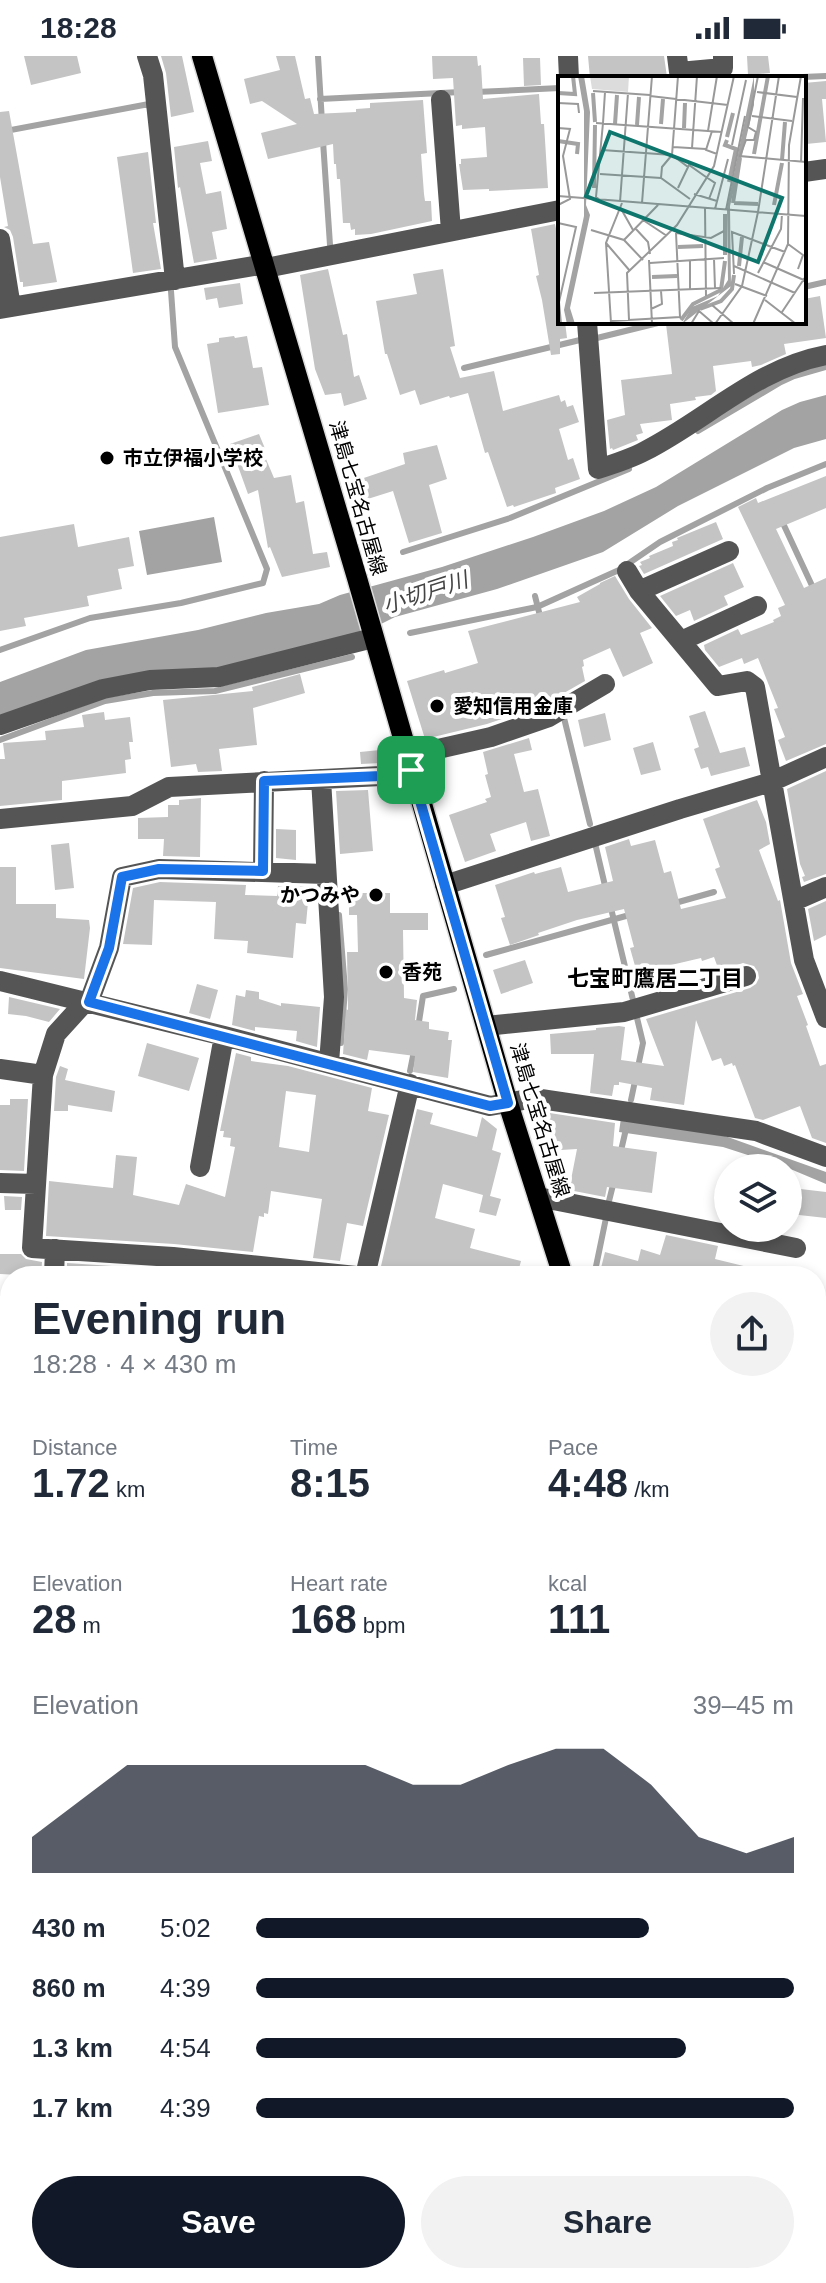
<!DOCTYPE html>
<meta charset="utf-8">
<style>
:root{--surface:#fff;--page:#f2f2f3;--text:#1f2937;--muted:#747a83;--accent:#111827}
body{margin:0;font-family:Helvetica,"Noto Sans JP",sans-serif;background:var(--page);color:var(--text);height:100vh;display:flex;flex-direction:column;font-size:30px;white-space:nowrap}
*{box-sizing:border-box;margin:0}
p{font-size:26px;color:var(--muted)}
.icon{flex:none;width:44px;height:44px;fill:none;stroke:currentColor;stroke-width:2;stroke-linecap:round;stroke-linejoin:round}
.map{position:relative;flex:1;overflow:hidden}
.details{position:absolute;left:0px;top:1210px;width:826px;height:1018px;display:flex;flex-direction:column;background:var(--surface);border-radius:32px 32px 0 0;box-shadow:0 4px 12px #0003}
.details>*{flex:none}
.tools{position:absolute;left:714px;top:1098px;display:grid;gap:16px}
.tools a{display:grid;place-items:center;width:88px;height:88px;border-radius:50%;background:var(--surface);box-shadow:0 4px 12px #0003;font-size:40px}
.pin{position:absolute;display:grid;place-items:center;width:68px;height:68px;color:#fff;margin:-34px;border-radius:16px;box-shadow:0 4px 12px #0006}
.round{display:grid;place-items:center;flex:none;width:84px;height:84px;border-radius:42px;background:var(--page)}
.summary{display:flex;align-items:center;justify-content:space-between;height:136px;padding:0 32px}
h1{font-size:44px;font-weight:700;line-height:60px}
.metrics{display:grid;grid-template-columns:repeat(3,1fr);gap:12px;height:136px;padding:8px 32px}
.metrics div{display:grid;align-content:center}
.metrics b{font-size:40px;font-weight:700}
.metrics small{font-size:22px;font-weight:400}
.metrics p{font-size:22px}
.chart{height:224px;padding:16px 32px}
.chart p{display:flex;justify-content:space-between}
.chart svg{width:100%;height:144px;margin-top:8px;fill:var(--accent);opacity:.7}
.primary-button{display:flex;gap:16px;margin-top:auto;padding:16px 32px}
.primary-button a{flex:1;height:92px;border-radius:48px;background:var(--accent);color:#fff;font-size:32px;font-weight:700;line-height:92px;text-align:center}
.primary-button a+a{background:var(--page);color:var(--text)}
ul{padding:0 32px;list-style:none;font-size:26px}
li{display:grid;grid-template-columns:128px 96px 1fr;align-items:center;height:60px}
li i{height:20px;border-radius:10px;background:var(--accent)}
.status{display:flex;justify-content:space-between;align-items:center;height:56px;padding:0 40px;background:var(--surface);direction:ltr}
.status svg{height:22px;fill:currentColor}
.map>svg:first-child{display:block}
.water{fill:#a3a3a3}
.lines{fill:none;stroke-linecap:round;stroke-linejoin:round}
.stream{stroke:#a3a3a3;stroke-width:6}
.building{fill:#c4c4c4;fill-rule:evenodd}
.major-casing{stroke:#dbdbdb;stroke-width:23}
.minor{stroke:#555;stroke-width:20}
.major{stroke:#000;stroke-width:20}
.route-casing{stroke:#fff;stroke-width:16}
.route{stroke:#1a73e8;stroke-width:10}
.poi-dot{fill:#000;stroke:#fff;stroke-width:3}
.labels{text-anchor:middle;stroke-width:8;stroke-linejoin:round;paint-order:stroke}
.poi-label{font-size:20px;font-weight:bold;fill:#000;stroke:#fff;text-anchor:start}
.street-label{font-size:20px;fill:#000;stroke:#fff}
.water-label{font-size:22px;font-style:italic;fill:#444;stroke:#fff}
.neighbourhood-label{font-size:22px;font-weight:bold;fill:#000;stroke:#fff}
.inset-river{fill:none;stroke:#a3a3a3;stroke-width:4}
.inset-road{fill:none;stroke:#999;stroke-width:2}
.view{fill:#0f766e;fill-opacity:0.15;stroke:#0f766e;stroke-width:4}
.inset-edge{fill:none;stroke:#000;stroke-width:4}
</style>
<div class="status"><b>18:28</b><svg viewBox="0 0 49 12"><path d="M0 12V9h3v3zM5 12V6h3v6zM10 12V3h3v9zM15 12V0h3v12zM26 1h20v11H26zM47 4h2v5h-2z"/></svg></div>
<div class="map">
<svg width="826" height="2227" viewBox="0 0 826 2227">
<rect width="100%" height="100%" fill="#fff"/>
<path class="water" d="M826 339V383L794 392 678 450 603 496 497 533 395 561 355 581 0 661V626L86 594 198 574 266 557 319 548 340 539 442 511 533 481 604 455 656 431 782 354 800 346Z
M214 461 222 506 147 519 139 475Z
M621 1062 725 1080 826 1116V1128L788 1112 723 1091 619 1076Z
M826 2208V2227H776L800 2218H816V2212Z"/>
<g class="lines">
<path class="stream" d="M318 0 322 66
M779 22 826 20
M476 36 560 32
M320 43 461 36
M0 76 149 48 150 53
M323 85 330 189
M804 231 826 226
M171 235 175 291 267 513 263 527
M597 282 662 266
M464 312 580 284
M698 375 781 326 794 320 826 311
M781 463 815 536
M403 496 510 462 629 413
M535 540 541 564
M410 577 537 551 619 514 660 486 767 432 826 408
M0 594 90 562 181 547 263 527
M564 662 590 768
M0 684 105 645 153 637 215 635 352 601
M595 787 606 834
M675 847 714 836
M610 848 633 944
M339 859 345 933 341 987
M486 899 633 858
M418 972 423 940 454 933
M410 1015 414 995
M631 1044 643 987 637 962
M620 1099 626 1073
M609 1145 614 1125
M594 1220 606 1162
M0 1587 10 1584
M816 1697 826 1708
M0 1895 10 1892
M0 2174 10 2171
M68 2218 70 2227
M382 2218 385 2227
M537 2227 562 2218"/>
</g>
<path class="building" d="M24 0H77L81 17 31 29Z
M161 0H182L194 56 171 61 166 17Z
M276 0H295L305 43 310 42 314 58 356 56V53L370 52V47L423 44 427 97 421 98 424 138 425 145H431L432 165 371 178 355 179V173L351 174 350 167H343L340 123H337L336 108H334L333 88 268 103 261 77 297 68 262 45 250 48 244 23 280 14Z
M432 0H477L478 10 481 9 483 43 539 38 541 68H544L548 132 489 135V133L463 134 459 108H461V103L487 101 485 71 462 73V69L456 70 453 22 433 23Z
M588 0H664L667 21 590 22Z
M747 0H768L770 17 748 19Z
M523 2H540L541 29 524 30Z
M826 25V43H822L826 86 806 88 804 27Z
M9 55 33 188 49 186 57 226 23 231V226H20L13 181 10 174 4 171 8 170 0 121V56Z
M208 85 212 105 200 107 206 138 221 135 227 173 212 176 217 203 194 207 180 131 178 132 174 91Z
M148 96 156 167H153L161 213 133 217 117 101Z
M555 168 560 191V266H565L567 282 560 283V298L551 299 542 244 536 220 539 219 531 173Z
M328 213 343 279 347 278 354 321 359 319 367 343 344 350 341 337 325 339 315 313 300 219Z
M443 213 455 290 450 291 460 322 494 315 503 355 559 339 561 346 565 344 567 351 573 349 579 366 559 373 568 404 573 402 580 423 555 432 556 437 514 451 513 449 507 451 488 396 485 397 468 337 450 342 449 340 420 349 415 334 400 339 387 298H385L376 245 417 238 413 218Z
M240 227 243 248 219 252 217 242 206 244 204 232Z
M820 240 826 282 784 288 786 298 761 309 752 311 751 305 713 310 716 335 711 339 695 341 696 344 670 348 672 364 640 368 643 377 636 379 638 384 613 394 612 392 610 393 607 364 625 359 621 324 672 318 666 268 686 266H804V243Z
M234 280 235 282 247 280 253 312 262 311 269 349 218 357 207 288 219 286V282Z
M259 378 266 395 263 396 274 422 291 419 296 447 304 445 313 498 327 496 330 511 282 521 270 491 268 492 258 434 248 438 230 388Z
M437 389 447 423 429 429 442 477 409 487 393 435 355 447 349 427 405 408 403 397Z
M826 420V452L776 473 804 532 826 522V688L786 705 778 684 785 681 774 653 778 652 758 602 744 608 742 602 719 611 705 594 704 589 738 573 741 579 774 566 773 564 781 560 778 552 785 549 738 451 756 442 758 447Z
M716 466 723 483 644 518 639 510 642 509 640 506 650 502 649 500 673 490 672 486 678 484 677 482Z
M74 468 78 491 129 481 134 510 118 513 122 533 87 540 89 550 24 562 26 570 0 575V481Z
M733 507 744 531 724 540 728 549 694 565 690 554 676 560 660 540Z
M615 520 629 543 652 572 640 577 653 607 623 621 610 592 583 604 584 610 582 611 585 625 550 645 522 653 523 656 487 668 425 683 407 625 444 614 445 617 478 607 468 575 580 546 577 541 600 528V527Z
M300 618 305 637 253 652 257 689 219 693 222 715 198 716 196 708 171 711 163 644 253 635 252 631Z
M705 655 720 697 745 691 750 710 711 720 708 711 701 713 694 693 699 691 689 660Z
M104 656 105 664 130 661 133 686H129L131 703 125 704 126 717 62 725V744L0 750V703H5L3 687 46 684 45 675 84 671 82 659Z
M605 657 611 684 584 691 578 664Z
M529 682 532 694 514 698 524 736 538 733 550 780 531 785 526 766 490 778 496 795 465 806 449 759 487 746 485 743 491 741 485 719 488 718 483 696Z
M653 686 661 714 641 719 633 692Z
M380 694 381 707 361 708 360 696Z
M826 715V818L804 826 802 821 805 820 800 808 787 733Z
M368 734 373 795 340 798 336 735Z
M201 742 200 801 163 800 164 783H138V762L168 761V749H179V744Z
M757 744 766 766 770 788 759 794 778 845 780 844 791 907 803 938 797 940 808 969 806 970 820 1010 826 1008V1087L812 1082 800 1050 763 1064 755 1062 735 1009 733 1010 732 1007 724 1010 721 1002 712 1005 696 964 684 1049 650 1044 652 1032 619 1026V1029H614L612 1040 590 1037 594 998H551L550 978 596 974V972L619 970 625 971 621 1004 664 1010 646 963 750 932 756 928 759 922 758 916 754 910 743 907 719 915 714 901 702 905 701 902 637 917 630 892 634 891 624 853 577 864 538 877 539 879 510 889 501 862 505 861 495 829 534 816 535 818 561 811 568 836 613 825 605 791 629 783 631 790 655 784 664 817 671 815 681 853 726 842 715 813 720 811 703 763Z
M276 773 296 774V804L276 802Z
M69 787 74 832 55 834 51 789Z
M0 811H16V848H56V862L89 864 90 872 84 923 0 912Z
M160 826 246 829 245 839 277 840 278 830 314 831 315 847 308 846 306 868 296 867 293 902 247 897 248 885 214 883 216 846 154 844 152 889 123 888 133 832Z
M349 837H390V857H428V874H403L404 942 417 944 415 964 429 966V973L449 976 448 984H452L448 1022 413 1016 415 1000 369 994 367 1004 343 998 346 953 348 954 347 896H358L357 859H349Z
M826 845V879L814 885 808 853Z
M525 904 533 927 501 938 493 914Z
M197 928 218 934 210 963 189 957Z
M246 934 259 936V943L281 950V947L320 951 317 991 296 985 297 975 255 971V975L232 969 236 939 245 941Z
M9 941 60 953 49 966 26 960 8 958Z
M147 987 199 1002 189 1035 138 1020Z
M236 997 251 1001V1005L288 1010 372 1032 368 1055 389 1059 363 1170 347 1167 340 1205 313 1202 322 1143 271 1135 268 1158 264 1157V1161L259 1160 253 1196 174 1188 46 1180 49 1125 113 1132 116 1099 137 1101 133 1139 179 1149 186 1128 225 1141 235 1091 230 1090 231 1082 223 1081 224 1075H220ZM286 1035 316 1039 309 1096 279 1091Z
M60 1010 68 1013 65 1024 115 1035 112 1056 68 1049V1055H54L56 1021Z
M10 1043H28L24 1115 0 1114V1049H10Z
M417 1053 433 1057 430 1068 477 1081 482 1061 497 1073 492 1094 501 1097 490 1140 501 1143 496 1160 479 1156 483 1139 443 1128 435 1162 475 1173 470 1192 521 1205 517 1220 379 1219Z
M543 1056 615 1067 613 1090 657 1096 652 1137 607 1131 605 1141 569 1134 577 1093 545 1095Z
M792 1132 826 1136V1162L790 1158Z
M4 1140 22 1141 21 1154H5Z
M666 1179 718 1190 715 1203 760 1214V1220H599L605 1196 638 1205 641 1193 660 1199Z
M0 1198H21L26 1203 42 1206 41 1220 0 1218Z
M67 1207 172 1214 230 1220H67Z"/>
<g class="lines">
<defs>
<path id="major" d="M202 0 357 522 508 1047 563 1220
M816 2013 826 2045"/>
</defs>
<use href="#major" class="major-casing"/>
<path class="minor" d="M147 0 153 19 175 224
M568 0 569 22
M677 0 679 16 723 12V0
M441 44 451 175
M804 116 826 113
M0 183 11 251
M266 212 560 154
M0 253 265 208
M587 266 598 413C614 408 630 403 645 395 706 364 757 312 826 299
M627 515 639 535 718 630 747 625 755 631 804 904 826 962
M639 535 729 495
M681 585 757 550
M0 669 103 633 150 624 219 621 373 582
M407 700 491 681 549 661 605 628
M321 723 334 941 329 1007
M0 763 132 750 169 731 381 720 411 714
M263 815 264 725
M445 829 680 753 771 726 826 701
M794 845 826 831
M0 925 224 980 490 1050 534 1042 756 1075 826 1101
M86 945 56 978 43 1019 32 1192 173 1201 356 1220
M89 946 109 892 122 821 159 813 326 818
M486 970 624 956 746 920
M0 1013 43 1019
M200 1111 224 980
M0 1127 36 1128
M538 1141 796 1192
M54 1220 55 1193
M365 1220 410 1028
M0 1413 10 1385
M0 1442 10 1474
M816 1462 826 1464
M0 1756 10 1753
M816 1774 826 1765
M0 2035 10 2032
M236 2218 239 2227
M299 2227 329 2218"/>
<use href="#major" class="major"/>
</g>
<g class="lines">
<defs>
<path id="route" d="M411 714 508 1047 490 1050 89 946 109 892 122 821 159 813 263 815 264 725 381 720Z"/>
</defs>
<use href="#route" class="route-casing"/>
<use href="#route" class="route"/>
</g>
<g class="poi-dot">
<circle cx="107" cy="402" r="8"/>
<circle cx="437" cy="650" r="8"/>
<circle cx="376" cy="839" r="8"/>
<circle cx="386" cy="916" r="8"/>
</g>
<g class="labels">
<g class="poi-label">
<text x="123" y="409">市立伊福小学校</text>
<text x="453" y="657">愛知信用金庫</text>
<text x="360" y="846" text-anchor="end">かつみや</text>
<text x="402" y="923">香苑</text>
</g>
<g class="street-label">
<text transform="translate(358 442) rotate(74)" y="7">津島七宝名古屋線</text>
<text transform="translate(540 1064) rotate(73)" y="7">津島七宝名古屋線</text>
</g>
<g class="water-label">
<text transform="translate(425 536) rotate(-18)" y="8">小切戸川</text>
</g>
<g class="neighbourhood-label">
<text x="655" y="930">七宝町鷹居二丁目</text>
</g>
</g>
<g transform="translate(558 20)">
<rect width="248" height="248" fill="#fff"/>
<path d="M32 0H71L70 16 34 13Z" fill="#dcdcdc"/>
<path d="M20 0H26L32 36 28 129 32 139 12 232 17 248H9L6 234 26 140V35ZM196 0V29L172 130 173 210 124 248 134 231 160 220 170 204 169 132Z" fill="#a3a3a3"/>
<path class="inset-river" d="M0 17 17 18 15 0M35 17 37 46M57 48 59 19M103 48 105 23M79 49 81 21M126 52 127 27M169 61 175 37M169 64 167 69 178 73 171 106M0 65 20 68 19 78M196 78 210 0M224 84 227 46M36 112 37 49M175 127 182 82M176 127 200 128M216 129 224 87M167 138V179M120 171 145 170M181 190 184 161M94 201 119 200M142 233 163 225 174 213 176 199M123 244 135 228 163 214 167 185"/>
<path class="inset-road" d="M200 0 190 51 198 56 196 64H188L182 80 248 86M35 15 92 19M199 16 239 21M92 20 170 29M0 27 20 28 21 37M194 40 234 45M38 47 164 56M45 47 47 16M0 52 12 53 5 80 12 123 0 129M150 55 159 0M154 55 148 74 159 78M174 69 188 4M115 71 148 73M134 72 139 0M44 74 114 79 130 91M243 87 245 22M42 98 103 102 132 123M148 101 157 107 151 123M103 102 104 91 114 79 120 0M120 112 131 89 148 101M136 118 159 125M0 120 248 140M42 124 38 121 45 47M62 126 70 17M84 127 94 0M62 131 75 154M147 132 148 220M157 133 170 83M168 134 187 40M200 136 221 0M85 144 109 160M0 147 18 151 1 226 3 248M77 152 90 166 92 178M33 154 66 164 85 184M118 157 153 162 166 155M66 164 100 129M48 167 72 195M230 168 245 179 240 193M156 183 157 212M91 184 94 248M132 185V213M205 186 248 205M92 187 166 182M176 190 237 217M200 197 223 153 224 138M176 198 174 156 227 176M177 208 209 220M36 217 163 212M207 224 238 248M154 229 176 248M93 233 104 228 103 215M224 236 248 200M71 244 69 197 119 149 156 90 176 0M53 245 122 241 118 157M53 247 48 167 64 127M133 248 141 235 156 248M157 248 184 210 200 136M195 248 230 168 231 69 243 0"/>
<path class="view" d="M52 56 224 122 200 186 28 120Z"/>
<rect width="248" height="248" class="inset-edge"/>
</g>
</svg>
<div class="tools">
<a><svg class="icon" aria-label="layers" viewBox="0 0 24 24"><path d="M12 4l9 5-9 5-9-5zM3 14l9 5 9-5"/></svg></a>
</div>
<div class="pin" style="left:411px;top:714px;background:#1e9e55"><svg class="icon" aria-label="arrive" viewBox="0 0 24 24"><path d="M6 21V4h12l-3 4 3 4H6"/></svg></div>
<section class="details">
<div class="summary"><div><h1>Evening run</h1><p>18:28 · 4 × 430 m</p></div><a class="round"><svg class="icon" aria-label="share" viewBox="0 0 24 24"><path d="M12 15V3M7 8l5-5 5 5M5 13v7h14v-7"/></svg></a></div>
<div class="metrics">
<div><p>Distance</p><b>1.72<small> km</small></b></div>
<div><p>Time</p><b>8:15</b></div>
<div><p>Pace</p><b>4:48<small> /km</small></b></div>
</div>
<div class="metrics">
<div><p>Elevation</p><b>28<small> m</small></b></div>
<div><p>Heart rate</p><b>168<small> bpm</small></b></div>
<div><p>kcal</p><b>111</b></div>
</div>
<div class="chart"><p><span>Elevation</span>39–45 m</p>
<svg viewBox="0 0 160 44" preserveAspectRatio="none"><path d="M0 44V33L10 22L20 11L30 11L40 11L50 11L60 11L70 11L80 17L90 17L100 11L110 6L120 6L130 17L140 33L150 38L160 33V44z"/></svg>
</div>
<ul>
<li><b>430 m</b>5:02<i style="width:73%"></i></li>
<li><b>860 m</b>4:39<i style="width:100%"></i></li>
<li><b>1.3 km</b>4:54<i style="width:80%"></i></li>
<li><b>1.7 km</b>4:39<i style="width:100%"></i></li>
</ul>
<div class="primary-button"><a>Save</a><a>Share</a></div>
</section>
</div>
